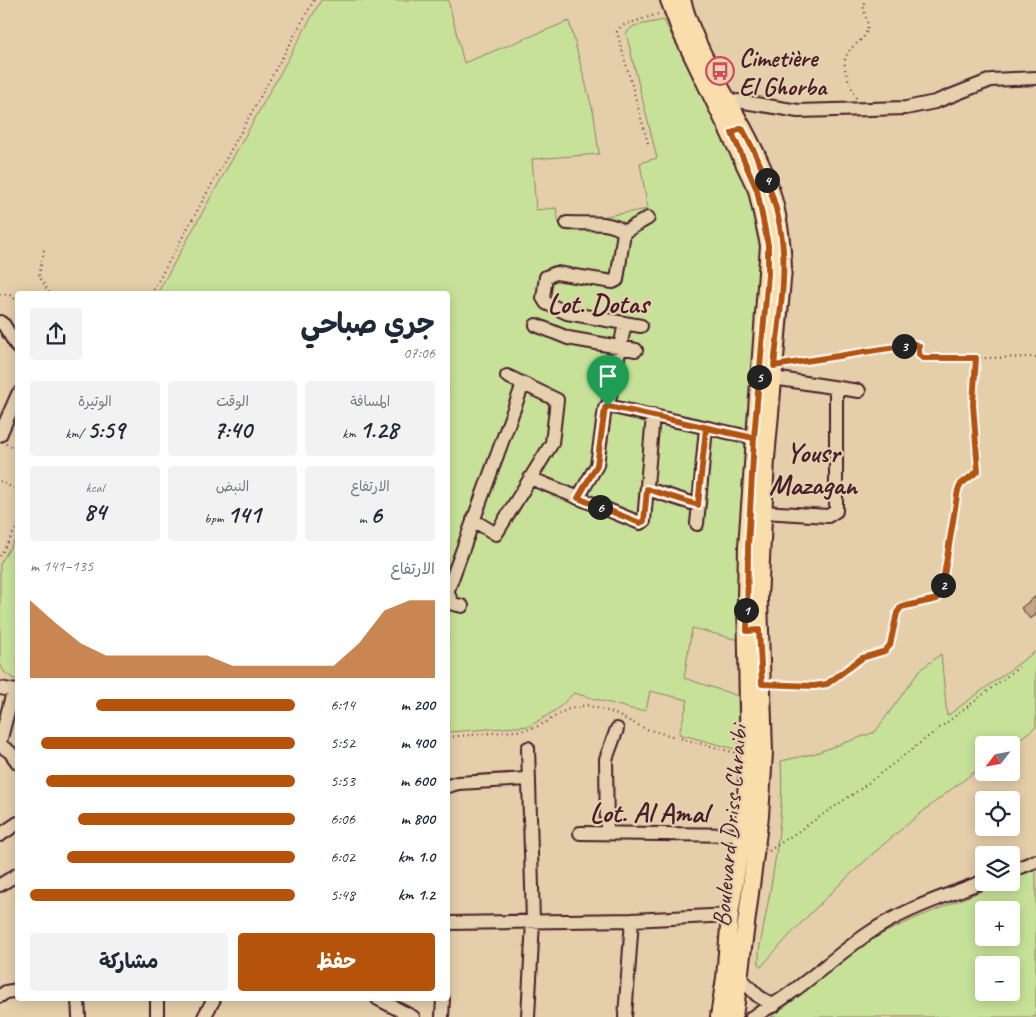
<!DOCTYPE html>
<html lang="ar">
<meta charset="utf-8">
<style>
:root{--surface:#fff;--page:#f2f2f3;--text:#1f2937;--muted:#747a83;--accent:#b45309}
body{margin:0;font-family:Caveat,"Playpen Sans Arabic",sans-serif;background:var(--page);color:var(--text);direction:rtl;height:100vh;display:flex;flex-direction:column;font-size:19px;white-space:nowrap}
*{box-sizing:border-box;margin:0}
p{font-size:16px;color:var(--muted)}
.icon{flex:none;width:28px;height:28px;fill:none;stroke:currentColor;stroke-width:2;stroke-linecap:round;stroke-linejoin:round}
.map{position:relative;flex:1;overflow:hidden;direction:ltr}
.side{position:absolute;left:15px;top:291px;width:435px;height:710px;display:flex;flex-direction:column;background:var(--surface);border-radius:5px;box-shadow:0 2px 12px #0003;direction:rtl}
.side>*{flex:none}
.needle{width:32px;rotate:238deg}
.fabs{position:absolute;left:975px;top:736px;display:grid;gap:10px}
.fabs a{display:grid;place-items:center;width:45px;height:45px;border-radius:5px;background:var(--surface);box-shadow:0 2px 12px #0003;font-size:25px}
.pin{position:absolute;display:grid;place-items:center;width:42px;height:42px;color:#fff;margin:-51px -21px;border-radius:50% 50% 50% 0;rotate:-45deg;box-shadow:0 0 5px #0007}
.pin .icon{rotate:45deg}
.km{position:absolute;width:25px;height:25px;margin:-12px;border-radius:50%;background:#222;color:#fff;font-size:14px;line-height:25px;text-align:center}
.round{display:grid;place-items:center;flex:none;width:52px;height:52px;border-radius:5px;background:var(--page)}
.head{display:flex;align-items:center;justify-content:space-between;height:85px;padding:0 15px}
h1{font-size:28px;font-weight:700;line-height:38px}
.stats{display:grid;grid-template-columns:repeat(3,1fr);gap:8px;height:85px;padding:5px 15px}
.stats div{display:grid;align-content:center;border-radius:5px;background:var(--page);text-align:center}
.stats b{font-size:25px;font-weight:700}
.stats small{font-size:14px;font-weight:400}
.stats p{font-size:14px}
.chart{height:140px;padding:10px 15px}
.chart p{display:flex;justify-content:space-between}
.chart svg{width:100%;height:90px;margin-top:5px;fill:var(--accent);opacity:.7}
.button{display:flex;gap:10px;margin-top:auto;padding:10px 15px}
.button a{flex:1;height:58px;border-radius:5px;background:var(--accent);color:#fff;font-size:20px;font-weight:700;line-height:58px;text-align:center}
.button a+a{background:var(--page);color:var(--text)}
ul{padding:0 15px;list-style:none;font-size:16px}
li{display:grid;grid-template-columns:80px 60px 1fr;align-items:center;height:38px}
li i{height:12px;border-radius:6px;background:var(--accent)}
.map>svg:first-child{display:block}
.green{fill:#c7e298;stroke:#888062;fill-rule:evenodd}
.building{fill:#c5a581;stroke:#4a1f2b}
.lines{fill:none;stroke-linecap:round;stroke-linejoin:round}
.minor-casing{stroke:#4a1f2b;stroke-width:16}
.major-casing{stroke:#4a1f2b;stroke-width:20}
.path{stroke:#4a1f2b;stroke-width:2;stroke-dasharray:1 4;stroke-linecap:butt}
.minor{stroke:#e6d1af;stroke-width:12}
.major{stroke:#f9deab;stroke-width:16}
.route-casing{stroke:#fff;stroke-width:10}
.route{stroke:#b45309;stroke-width:6}
.labels{text-anchor:middle;stroke-width:4.5;stroke-linejoin:round;paint-order:stroke}
.poi-label{font-size:25px;font-weight:bold;fill:#4a1f2b;stroke:#e6d1af;text-anchor:start}
.street-label{font-size:25px;fill:#4a1f2b;stroke:#e6d1af}
.quarter-label{font-size:28px;font-weight:bold;fill:#4a1f2b;stroke:#e6d1af}
</style>
<div class="map">
<svg width="1036" height="1017" viewBox="0 0 1036 1017">
<rect width="100%" height="100%" fill="#e5ceaa"/>
<filter id="ink" filterUnits="userSpaceOnUse"><feTurbulence type="fractalNoise" baseFrequency=".02" numOctaves="2"/><feDisplacementMap in="SourceGraphic" scale="10" xChannelSelector="R" yChannelSelector="G"/><feConvolveMatrix kernelMatrix="1 2 1 2 8 2 1 2 1" color-interpolation-filters="sRGB"/></filter>
<g filter="url(#ink)">
<path class="green" d="M321 0H448L464 63 569 21 594 115 599 154 532 159 536 210 556 208 559 224 648 209 640 163 657 158 626 33 634 26 664 20 743 177 757 214 764 257 739 640 692 628 684 678 738 696 739 750 679 734 688 700 650 691 646 710H635L574 693 556 710 530 726 448 732V294H157Z
M17 536 18 678 14 679 4 672 0 663V564Z
M1036 651V727L1011 745H984V765C902 824 827 891 761 967L759 963V952C770 889 785 826 781 761L813 754 875 732 920 670 941 654 947 716Z
M1036 868V1017H771L871 939 914 919 1001 883 1011 882V878ZM984 910H1011V938H984ZM984 965H1011V992H984Z"/>
<path class="building" d="M1036 596V615L1030 619 1021 608Z"/>
<g class="lines">
<defs>
<path id="minor" d="M728 103 738 101 798 111 906 108 935 102 991 80 1036 78
M567 223C584 224 611 220 624 232
M0 322 4 325 18 348
M536 325 568 338 636 350
M641 326 567 313 546 303 543 298 546 277 556 273 613 282 617 280 624 232 648 218
M773 378 859 391
M608 406 625 323
M0 435 18 394
M530 478 640 523 644 521 653 415
M647 489 698 505
M578 498 597 465 605 408 608 406 754 438
M763 512 828 516 836 511V389
M473 520 496 534 552 443 557 400 507 376
M697 524 706 428
M448 590 523 384
M448 594 453 604 462 606
M0 688 16 691
M0 742 12 696 18 690
M0 745 10 752 18 763
M528 748 533 921 528 1017
M448 786 458 783 527 779
M580 833 742 835
M607 833 606 759 617 729
M0 835 18 823
M1011 871 1036 861
M0 885 18 874
M448 923 632 920 730 915
M740 978 758 996 774 1006
M0 996 6 992 18 990
M78 999 79 1017
M157 999V1017
M378 999 413 1017
M204 1017 214 999
M442 1017 443 999
M625 1017 632 920
M752 1017C795 995 827 962 866 935 901 910 944 897 984 881"/>
<path id="major" d="M669 0 681 32 757 190 769 245 747 547 746 599 749 757 744 820 730 915 725 978 719 1017
M682 0C697 57 734 105 758 158 775 193 782 230 783 269L766 458 759 600 764 752 760 816 734 1017"/>
</defs>
<use href="#minor" class="minor-casing"/>
<use href="#major" class="major-casing"/>
<path class="path" d="M856 98C849 79 835 61 855 45 860 41 865 37 867 30 870 20 860 10 865 0
M648 143 617 32 621 26 661 13
M44 250 39 276 50 294
M0 294 10 295 18 302
M151 294 314 0
M788 364 915 344 919 345 921 358 926 359 1036 357
M6 444 18 450
M0 481 18 491
M0 556 18 525
M774 684 814 686 827 684 863 658 885 651 890 645 897 613 901 607 937 599 941 594 958 490 961 484 977 471 973 404 976 358
M448 737 526 730 539 726 566 710 586 705 611 712 646 729 736 753
M769 851 859 790 1019 667"/>
<use href="#minor" class="minor"/>
<use href="#major" class="major"/>
</g>
</g>
<g class="lines" filter="url(#ink)">
<defs>
<path id="route" d="M608 406 754 438 748 547 747 631 759 630 762 684 814 686 827 684 862 658 885 651 890 645 897 613 901 607 937 599 941 594 958 490 961 484 978 471 973 404 976 358H923L919 355V346L915 344 774 366C778 325 787 280 782 239 777 199 761 163 742 128L732 133 757 190 768 245V274L754 438 706 428 698 505 647 489 644 521 640 523 578 498 597 465 605 408 608 406"/>
</defs>
<use href="#route" class="route-casing"/>
<use href="#route" class="route"/>
</g>
<defs>
<symbol id="bus-ring" viewBox="-11 -11 22 22"><circle r="9.5" fill="#e6d1af" stroke="#d1495b" stroke-width="1.5"/><path d="M-5-6H5V4H4V6H2V4H-2V6H-4V4H-5ZM-3.5-4V0h7V-4ZM-3.5 1.2v1.5H-2V1.2ZM2 1.2v1.5H3.5V1.2Z" fill="#d1495b"/></symbol>
</defs>
<g fill-rule="evenodd">
<use href="#bus-ring" x="704" y="55" width="32" height="32"/>
</g>
<g class="labels">
<g class="poi-label">
<text x="739" y="66">Cimetière<tspan x="739" dy="29">El Ghorba</tspan></text>
</g>
<g class="street-label">
<text transform="translate(729 826) rotate(-85)" y="9">Boulevard Driss Chraibi</text>
</g>
<g class="quarter-label">
<text x="598" y="313">Lot. Dotas</text>
<text x="813" y="462">Yousr<tspan x="813" dy="32">Mazagan</tspan></text>
<text x="649" y="822">Lot. Al Amal</text>
</g>
</g>
</svg>
<div class="fabs">
<a><svg class="needle" viewBox="-14 -14 28 28"><path d="M0-13l5 13h-10z" fill="#e53935"/><path d="M0 13l5-13h-10z" fill="#747a83"/></svg></a>
<a><svg class="icon" aria-label="locate" viewBox="0 0 24 24"><circle cx="12" cy="12" r="6"/><path d="M12 2v4M12 18v4M2 12h4M18 12h4"/></svg></a>
<a><svg class="icon" aria-label="layers" viewBox="0 0 24 24"><path d="M12 4l9 5-9 5-9-5zM3 14l9 5 9-5"/></svg></a>
<a>+</a>
<a>−</a>
</div>
<div class="pin" style="left:608px;top:406px;background:#1e9e55"><svg class="icon" aria-label="arrive" viewBox="0 0 24 24"><path d="M6 21V4h12l-3 4 3 4H6"/></svg></div>
<b class="km" style="left:746px;top:610px">1</b>
<b class="km" style="left:943px;top:585px">2</b>
<b class="km" style="left:904px;top:346px">3</b>
<b class="km" style="left:767px;top:180px">4</b>
<b class="km" style="left:759px;top:377px">5</b>
<b class="km" style="left:600px;top:507px">6</b>
<section class="side">
<div class="head"><div><h1>جري صباحي</h1><p>07:06</p></div><a class="round"><svg class="icon" aria-label="share" viewBox="0 0 24 24"><path d="M12 15V3M7 8l5-5 5 5M5 13v7h14v-7"/></svg></a></div>
<div class="stats">
<div><p>المسافة</p><b>1.28<small> km</small></b></div>
<div><p>الوقت</p><b>7:40</b></div>
<div><p>الوتيرة</p><b>5:59<small> /km</small></b></div>
</div>
<div class="stats">
<div><p>الارتفاع</p><b>6<small> m</small></b></div>
<div><p>النبض</p><b>141<small> bpm</small></b></div>
<div><p>kcal</p><b>84</b></div>
</div>
<div class="chart"><p><span>الارتفاع</span>135–141 m</p>
<svg viewBox="0 0 160 44" preserveAspectRatio="none"><path d="M0 44V6L10 17L20 27L30 33L40 33L50 33L60 33L70 33L80 38L90 38L100 38L110 38L120 38L130 27L140 11L150 6L160 6V44z"/></svg>
</div>
<ul>
<li><b>200 m</b>6:14<i style="width:75%"></i></li>
<li><b>400 m</b>5:52<i style="width:96%"></i></li>
<li><b>600 m</b>5:53<i style="width:94%"></i></li>
<li><b>800 m</b>6:06<i style="width:82%"></i></li>
<li><b>1.0 km</b>6:02<i style="width:86%"></i></li>
<li><b>1.2 km</b>5:48<i style="width:100%"></i></li>
</ul>
<div class="button"><a>حفظ</a><a>مشاركة</a></div>
</section>
</div>
